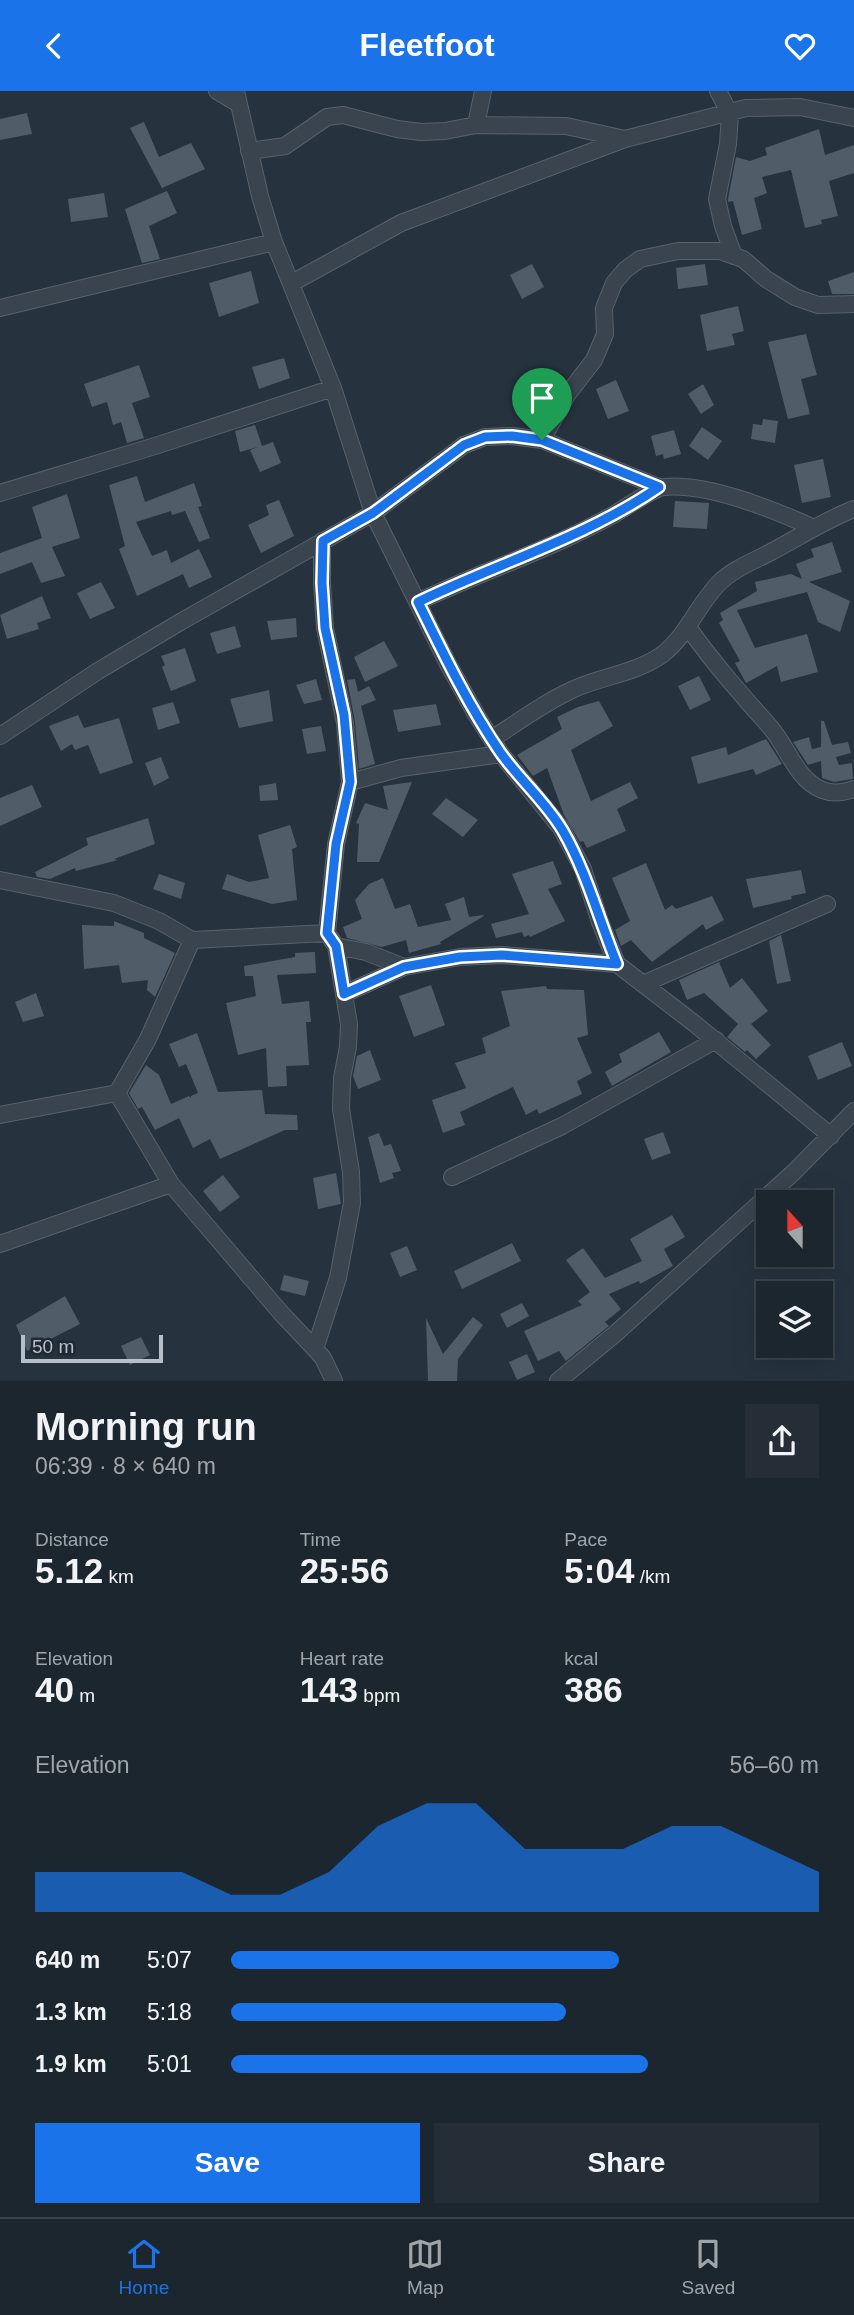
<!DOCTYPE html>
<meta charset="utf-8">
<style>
:root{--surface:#1c262e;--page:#252e36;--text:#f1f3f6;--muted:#a0a5aa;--line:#3a434a;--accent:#1a73e8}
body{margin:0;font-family:Arial,sans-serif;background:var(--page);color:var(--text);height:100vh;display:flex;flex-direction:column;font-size:26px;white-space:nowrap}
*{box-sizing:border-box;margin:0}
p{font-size:23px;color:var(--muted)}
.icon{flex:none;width:38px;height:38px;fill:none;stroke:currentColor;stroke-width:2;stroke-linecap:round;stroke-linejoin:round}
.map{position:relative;height:1290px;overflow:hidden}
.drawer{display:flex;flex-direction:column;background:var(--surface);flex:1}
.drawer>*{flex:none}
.needle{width:46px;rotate:339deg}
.fabs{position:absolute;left:756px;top:1099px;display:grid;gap:14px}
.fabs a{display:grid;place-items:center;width:77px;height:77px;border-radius:0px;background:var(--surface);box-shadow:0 7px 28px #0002,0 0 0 2px var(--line);font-size:35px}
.scale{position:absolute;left:21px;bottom:18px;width:142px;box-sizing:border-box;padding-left:7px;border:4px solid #b7bfc8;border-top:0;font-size:19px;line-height:24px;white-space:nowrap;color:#b7bfc8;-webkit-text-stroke:5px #1f2933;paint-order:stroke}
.pin{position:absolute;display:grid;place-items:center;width:60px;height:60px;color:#fff;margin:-72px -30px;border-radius:50% 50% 50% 0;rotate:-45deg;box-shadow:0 0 7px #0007}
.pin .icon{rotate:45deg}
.round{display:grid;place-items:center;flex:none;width:74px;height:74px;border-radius:0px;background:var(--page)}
.summary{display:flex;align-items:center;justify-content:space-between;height:119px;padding:0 35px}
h1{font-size:38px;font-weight:700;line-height:52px}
.figures{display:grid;grid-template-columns:repeat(3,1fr);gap:10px;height:119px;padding:7px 35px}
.figures div{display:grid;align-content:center}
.figures b{font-size:35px;font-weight:700}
.figures small{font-size:19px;font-weight:400}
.figures p{font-size:19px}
.chart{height:196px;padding:14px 35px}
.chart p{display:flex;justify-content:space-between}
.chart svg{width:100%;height:126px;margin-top:7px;fill:var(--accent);opacity:.7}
.button{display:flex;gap:14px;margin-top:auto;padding:14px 35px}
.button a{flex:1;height:80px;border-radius:0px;background:var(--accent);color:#fff;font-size:28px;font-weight:700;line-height:80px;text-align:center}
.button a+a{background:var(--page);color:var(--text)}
ul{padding:0 35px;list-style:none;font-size:23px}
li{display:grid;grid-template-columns:112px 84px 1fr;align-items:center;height:52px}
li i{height:18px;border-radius:9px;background:var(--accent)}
header{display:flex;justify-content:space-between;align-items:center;height:91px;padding:0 35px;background:var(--accent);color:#fff;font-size:32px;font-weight:700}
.tabs{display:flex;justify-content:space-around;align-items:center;height:98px;border-top:2px solid var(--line);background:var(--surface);font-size:19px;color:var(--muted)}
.tabs a{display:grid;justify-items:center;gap:4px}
.tabs .current{color:var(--accent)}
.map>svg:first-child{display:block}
.building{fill:#505d68}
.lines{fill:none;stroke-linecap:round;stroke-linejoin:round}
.minor-casing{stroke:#58626b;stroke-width:18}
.minor{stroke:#3a444e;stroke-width:16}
.route-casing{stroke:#fff;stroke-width:14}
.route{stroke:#1a73e8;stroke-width:9}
</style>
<header><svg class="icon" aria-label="back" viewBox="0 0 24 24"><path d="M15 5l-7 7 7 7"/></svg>Fleetfoot<svg class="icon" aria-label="heart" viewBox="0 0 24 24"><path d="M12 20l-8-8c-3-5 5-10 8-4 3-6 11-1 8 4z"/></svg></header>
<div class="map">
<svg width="854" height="1290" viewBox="0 0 854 1290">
<rect width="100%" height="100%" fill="#26323e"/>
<path class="building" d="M27 22 32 43 0 49V28Z
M144 31 159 66 191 52 205 78 162 97 130 37Z
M819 38 825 64 854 54V82L829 90 838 125 821 129 822 133 805 137 791 79 762 86 767 102 754 107 762 138 742 144 733 110 728 111V108L736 66 750 70 767 64 765 57Z
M167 100 177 122 149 135 160 168 142 172 125 118Z
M104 102 108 126 71 131 68 108Z
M532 173 544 196 522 208 510 184Z
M705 173 708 194 678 198 676 177Z
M251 180 259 212 219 226 209 192Z
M854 181V203H832L828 190Z
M738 215 744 240 732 243 735 254 707 260 700 224Z
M806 243 817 284 801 288 810 323 788 328 768 251Z
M284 267 290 287 259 298 252 276Z
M139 274 150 306 132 312 144 347 127 352 121 331 113 334 107 311 92 316 84 293Z
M616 289 629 320 608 328 596 298Z
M703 293 714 314 701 323 688 303Z
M763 328 778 330 775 352 751 348 753 333 762 334Z
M255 334 262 355 273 351 281 372 260 381 250 359 258 356 240 361 235 340Z
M702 336 722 350 708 369 689 355Z
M674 339 681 363 664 368 663 363 656 365 651 345Z
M823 368 831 406 802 412 794 374Z
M137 385 145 411 194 392 202 415 198 416 210 447 199 451 185 420 172 424 171 420 136 431 152 465 167 459 171 472 199 458 212 486 189 497 183 483 137 505 119 458 125 455 109 394Z
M67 403 80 447 52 456 65 485 41 492 32 471 0 483V462L42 447 32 416Z
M279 409 294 445 261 462 248 434 269 424 266 414Z
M675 410 709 412 707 438 673 436Z
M832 451 842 481 809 491 850 510 840 541 818 531 807 501 737 519 755 557 807 543 818 581 781 591 777 575 746 592 735 572 740 570 719 532 723 529 720 522 757 500 755 491 791 483 802 488 796 473 814 466 811 458Z
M101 491 115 517 90 528 77 502Z
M42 505 51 527 37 532 39 538 7 548 0 524Z
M296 527 297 546 271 549 267 530Z
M235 535 241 556 217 563 210 542Z
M384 550 398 575 365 591 354 566Z
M185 557 196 590 171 600 162 576 165 574 161 565Z
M699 585 711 609 690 619 678 595Z
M316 588 322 609 304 613 296 594Z
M355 588 358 601 369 595 376 609 361 615 375 673 359 678 355 631 347 589Z
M269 599 273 630 239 637 230 608Z
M599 610 613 635 571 659 591 710 630 691 638 707 617 718 626 740 587 757 583 750 580 751 564 724 547 677 533 685 517 664 562 638 557 626 578 616Z
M173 611 180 632 158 639 152 617Z
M436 613 441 634 398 641 393 619Z
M78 624 84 637 119 627 133 672 100 683 88 654 75 659 72 653 61 660 49 635Z
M821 630H824L832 654 848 651 851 662 836 666 839 674 852 672 853 688 834 691 822 687 821 670 808 674 793 651 809 646 812 658 821 656Z
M321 635 326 660 307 663 302 638Z
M766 648 782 673 756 684 753 678 698 693 691 666 726 656 728 664Z
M161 666 169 687 154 695 145 672Z
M412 691 379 771H357L359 733 356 732 365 712 388 719 383 695Z
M276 692 278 709 260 710 259 695Z
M32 694 42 716 0 735V707Z
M446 707 478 729 463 746 432 723Z
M148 727 155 753 114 768 118 769 76 780 75 777 50 788 37 786 35 781 88 754 86 747Z
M290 734 297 756 292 758 297 809 272 813 222 798 227 783 249 791 269 787 258 744Z
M553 770 562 793 548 798 565 830 530 846 529 844 524 846 522 841 496 847 491 833 529 823 512 783Z
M646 772 665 819 672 814 676 818 712 805 724 829 706 839 703 833 652 871 631 849 621 855 615 839 630 830 612 787Z
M801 779 806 802 791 805 792 808 753 817 746 788Z
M159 783 185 792 181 808 153 798Z
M383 787 395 818 410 813 418 836 451 829 445 813 464 806 469 826 483 824 484 825 440 851 441 853 409 862 406 849 382 856 347 847 343 836 362 828 355 809 369 793Z
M114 830 144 842V847L175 862 155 906 147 899 148 889 122 892 119 874 84 878 82 834 114 835Z
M781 844 791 890 777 893 769 850Z
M315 861 316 882 277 884 282 913 309 910 311 931H306L309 974 286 975 287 995 268 996 266 957 238 964 226 912 256 905 253 885H245L244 875 295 866V862Z
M719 871 730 897 742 887 768 920 751 933 771 954 756 968 747 959 745 961 727 946 738 933 704 902 687 909 679 889Z
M431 894 445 934 414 946 399 905Z
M546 895 547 898 584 899 588 944 577 947 592 982 577 990 582 1003 539 1023 537 1018 526 1024 513 996 460 1021 465 1034 443 1042 432 1009 466 997 455 972 486 962 482 947 510 935 501 900Z
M36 902 44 925 23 931 15 911Z
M659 941 671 961 612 995 605 981 622 971 619 963Z
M197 942 218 1001 262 999 265 1023 297 1024 298 1039H285L220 1068 210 1048 193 1057 179 1027 155 1039 142 1016 138 1018 129 1002 146 974 159 984 171 1013 189 1005 191 1007V1005L198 1002 186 973 179 976 169 953Z
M842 951 852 975 818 989 808 965Z
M370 959 381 989 358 998 353 985 357 965Z
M663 1041 671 1062 652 1069 644 1048Z
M379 1042 384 1055 391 1053 401 1080 392 1082 394 1087 380 1092 368 1046Z
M336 1082 341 1113 318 1118 313 1087Z
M223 1084 240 1106 220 1121 203 1100Z
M672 1124 685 1146 664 1158 673 1175 640 1193 639 1190 609 1203 621 1218 605 1231 609 1235 566 1270 559 1260 538 1270 524 1240 582 1214 578 1210 590 1201 566 1169 583 1157 605 1187 642 1170 630 1148Z
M512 1152 521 1170 462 1198 454 1180Z
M407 1155 417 1179 400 1186 390 1162Z
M284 1184 309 1190 305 1205 280 1199Z
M65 1205 80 1233 27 1260 16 1234Z
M522 1212 529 1225 507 1237 500 1223Z
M473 1226 483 1234 458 1268 457 1290H428L426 1227 443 1263Z
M141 1246 150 1264 130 1274 121 1255Z
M527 1263 535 1281 517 1289 509 1271Z"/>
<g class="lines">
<defs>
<path id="minor" d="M217 0 237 12
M236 0 260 105 274 151 333 297 373 422 448 573 477 625 501 663 561 737 583 778 600 831 617 873 695 933 831 1045
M718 0 730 23 728 53 717 108 723 135 734 165
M476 34 483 0
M249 60 285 55 327 26 343 24 397 38 421 41 445 40 476 34 566 35 625 48
M292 192 401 132 625 48 746 17 800 16 854 27
M0 217 274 151
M542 349 567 304 594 269 605 243 604 217 614 192 625 179 640 168 678 160H720L743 168 766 188 795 206 818 214 854 213
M0 402 155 355 333 297
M418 511C482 480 550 459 613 424 623 418 654 397 664 396 708 392 772 418 812 436
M688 536C713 572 742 604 771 637 788 657 796 688 822 699 832 703 845 701 854 698
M0 645 98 580 182 530 373 422 464 354 485 346 512 345 542 349 659 396
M492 648C518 631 545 611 574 598 603 585 637 582 663 563 687 544 699 512 719 492 733 478 752 471 769 462 798 447 823 430 854 418
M350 691 401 677 501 663
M0 789 114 812 159 830 192 849
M336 855 366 861 404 876
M643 893 827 813
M344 903 404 876 460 866 502 864 617 873
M117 1002 171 1093 281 1222 315 1258 323 1267 334 1290
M0 1024 117 1002 148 948 192 849 327 842
M452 1086 562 1035 716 949
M0 1153 171 1093
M315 1258 338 1187 352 1112 351 1081 341 1018 342 987 348 956 349 933 336 855 327 842 336 753 350 691 345 632 325 537 322 492V450
M558 1290 615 1243 794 1081 854 1020"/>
</defs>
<use href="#minor" class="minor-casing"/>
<use href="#minor" class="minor"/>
</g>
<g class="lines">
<defs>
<path id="route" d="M512 345 542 349 659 396C585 447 498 472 418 511 443 562 468 614 500 661 519 688 546 711 563 740 587 782 599 829 617 873L502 864 460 866 404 876 344 903 336 855 327 842 336 753 350 691 344 624 325 537 322 492 323 450 373 422 464 354 485 346Z"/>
</defs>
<use href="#route" class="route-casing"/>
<use href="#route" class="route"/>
</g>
</svg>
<div class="fabs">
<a><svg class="needle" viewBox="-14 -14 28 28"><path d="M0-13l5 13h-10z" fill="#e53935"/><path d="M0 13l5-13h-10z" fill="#a0a5aa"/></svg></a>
<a><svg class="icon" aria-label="layers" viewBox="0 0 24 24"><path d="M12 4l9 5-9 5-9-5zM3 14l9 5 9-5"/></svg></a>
</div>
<div class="scale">50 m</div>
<div class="pin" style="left:542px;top:349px;background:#1e9e55"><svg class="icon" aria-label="arrive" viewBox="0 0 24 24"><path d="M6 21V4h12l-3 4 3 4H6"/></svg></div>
</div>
<section class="drawer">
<div class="summary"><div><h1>Morning run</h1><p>06:39 · 8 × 640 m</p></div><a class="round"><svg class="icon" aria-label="share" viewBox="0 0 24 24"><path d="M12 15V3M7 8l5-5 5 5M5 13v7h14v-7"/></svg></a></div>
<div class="figures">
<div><p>Distance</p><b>5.12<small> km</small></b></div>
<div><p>Time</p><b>25:56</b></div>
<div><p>Pace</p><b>5:04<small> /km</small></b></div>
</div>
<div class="figures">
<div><p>Elevation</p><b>40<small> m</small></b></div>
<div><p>Heart rate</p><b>143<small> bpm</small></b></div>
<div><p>kcal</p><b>386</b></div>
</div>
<div class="chart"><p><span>Elevation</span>56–60 m</p>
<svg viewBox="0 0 160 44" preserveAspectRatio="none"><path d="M0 44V30L10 30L20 30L30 30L40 38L50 38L60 30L70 14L80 6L90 6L100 22L110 22L120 22L130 14L140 14L150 22L160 30V44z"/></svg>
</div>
<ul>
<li><b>640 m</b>5:07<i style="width:66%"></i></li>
<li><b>1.3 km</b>5:18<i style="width:57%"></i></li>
<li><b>1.9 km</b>5:01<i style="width:71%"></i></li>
</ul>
<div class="button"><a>Save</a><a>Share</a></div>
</section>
<nav class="tabs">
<a class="current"><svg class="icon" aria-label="home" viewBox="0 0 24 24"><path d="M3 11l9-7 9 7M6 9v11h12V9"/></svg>Home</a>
<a><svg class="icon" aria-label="map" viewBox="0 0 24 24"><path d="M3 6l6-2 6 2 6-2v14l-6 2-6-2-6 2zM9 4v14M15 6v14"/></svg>Map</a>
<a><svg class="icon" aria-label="saved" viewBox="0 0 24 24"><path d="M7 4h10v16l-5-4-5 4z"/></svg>Saved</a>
</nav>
